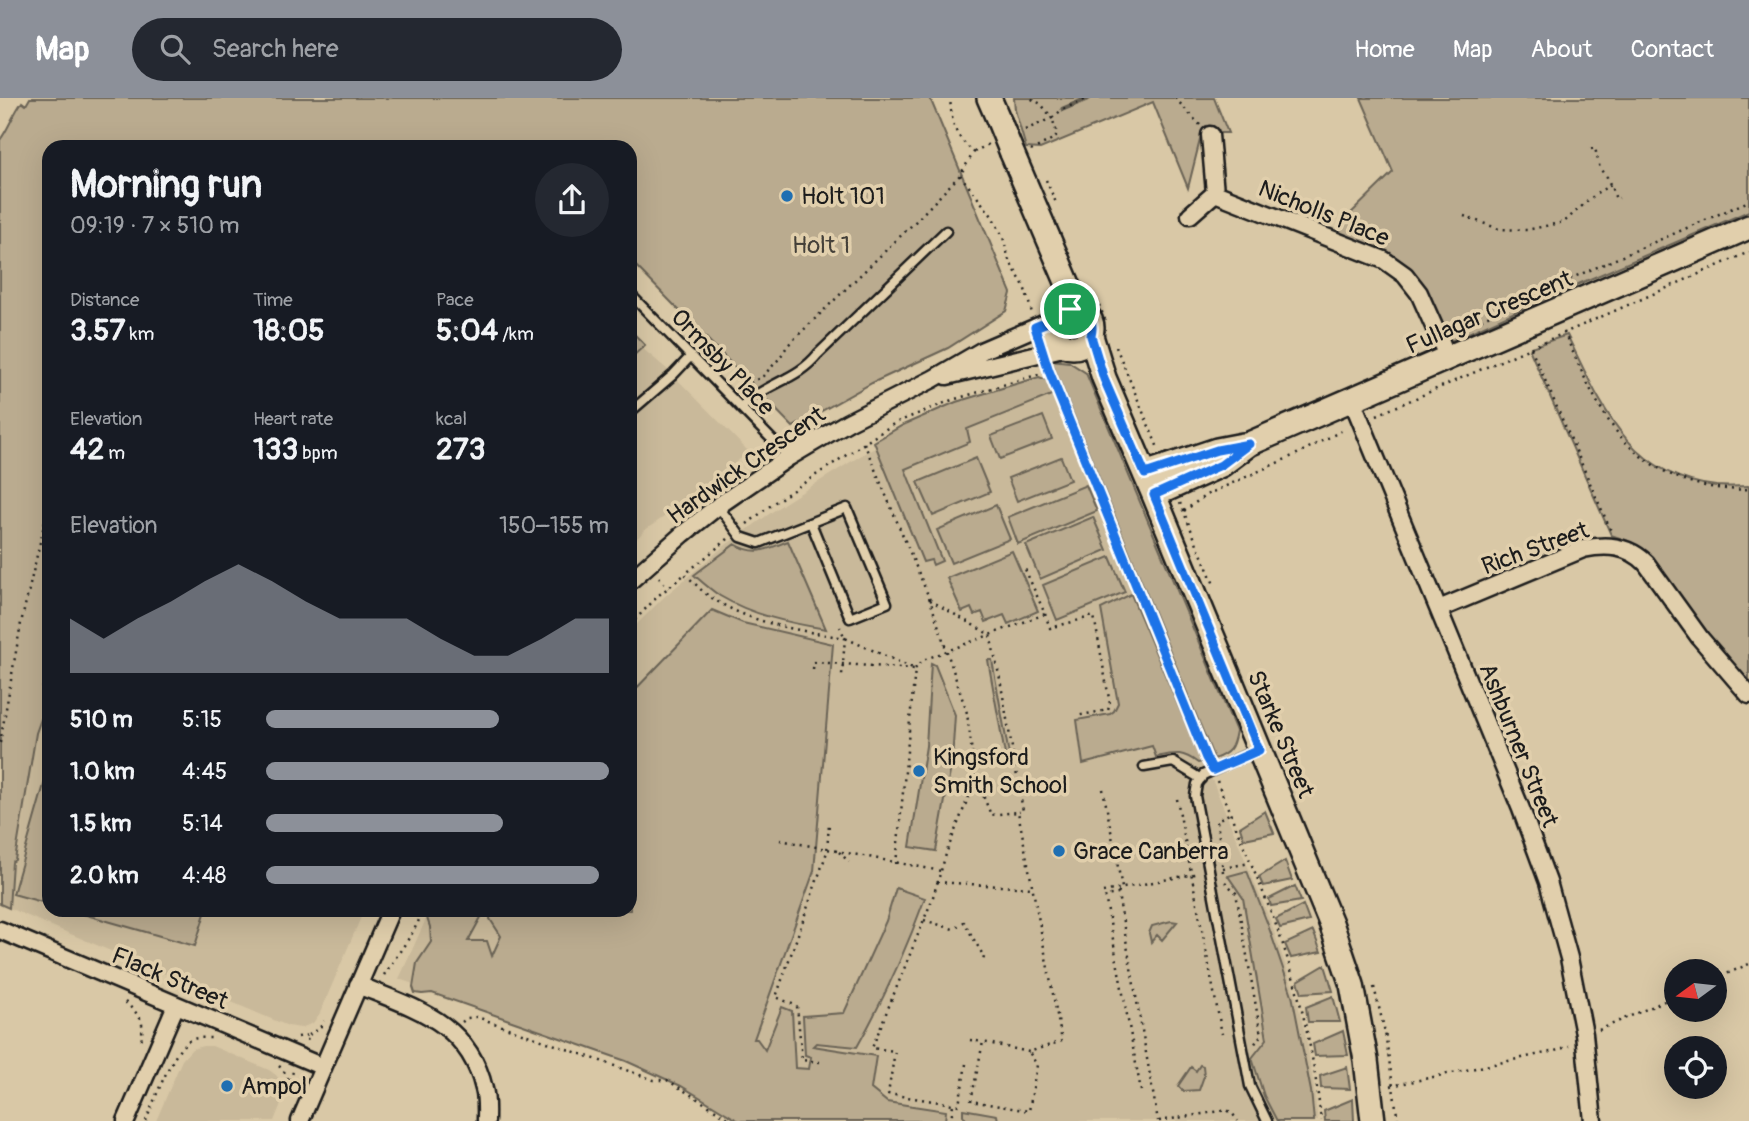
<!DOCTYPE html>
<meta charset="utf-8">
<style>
:root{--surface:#171b24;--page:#242831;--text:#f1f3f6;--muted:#9ea1a6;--accent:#8c9099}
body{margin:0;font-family:Pangolin,sans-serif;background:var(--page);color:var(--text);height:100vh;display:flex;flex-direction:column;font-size:26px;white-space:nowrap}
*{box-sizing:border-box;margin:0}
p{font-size:23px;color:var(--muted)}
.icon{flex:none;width:38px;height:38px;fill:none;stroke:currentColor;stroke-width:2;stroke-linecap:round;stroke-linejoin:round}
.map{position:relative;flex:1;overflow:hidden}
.drawer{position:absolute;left:42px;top:42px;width:595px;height:777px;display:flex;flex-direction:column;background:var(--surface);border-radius:21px;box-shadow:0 7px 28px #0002}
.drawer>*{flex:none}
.needle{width:46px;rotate:255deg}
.buttons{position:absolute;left:1664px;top:861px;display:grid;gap:14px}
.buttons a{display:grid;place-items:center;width:63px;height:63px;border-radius:50%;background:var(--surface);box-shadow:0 7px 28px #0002;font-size:35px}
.pin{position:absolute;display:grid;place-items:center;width:60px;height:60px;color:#fff;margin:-30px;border:4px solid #fff;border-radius:50%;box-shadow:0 2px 7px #0007}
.round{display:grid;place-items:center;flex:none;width:74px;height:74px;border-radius:37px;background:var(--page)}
.summary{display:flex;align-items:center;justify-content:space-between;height:119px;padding:0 28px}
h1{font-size:38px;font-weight:800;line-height:52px}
.figures{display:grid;grid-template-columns:repeat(3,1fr);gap:10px;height:119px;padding:7px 28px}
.figures div{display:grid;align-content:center}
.figures b{font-size:30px;font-weight:800}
.figures small{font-size:19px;font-weight:400}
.figures p{font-size:19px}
.chart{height:196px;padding:14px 28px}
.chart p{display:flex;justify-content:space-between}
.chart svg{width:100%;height:126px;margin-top:7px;fill:var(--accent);opacity:.7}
ul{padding:0 28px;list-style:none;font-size:23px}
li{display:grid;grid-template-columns:112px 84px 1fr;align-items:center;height:52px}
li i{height:18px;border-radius:9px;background:var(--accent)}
header{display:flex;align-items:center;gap:42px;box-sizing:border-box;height:98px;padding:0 35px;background:var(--accent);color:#fff}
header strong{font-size:33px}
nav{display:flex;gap:38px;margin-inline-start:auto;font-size:24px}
.search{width:490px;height:63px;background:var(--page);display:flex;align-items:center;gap:18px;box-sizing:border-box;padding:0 24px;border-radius:38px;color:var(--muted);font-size:26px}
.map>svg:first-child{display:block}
.built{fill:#c9b99a}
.green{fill:#baab8f;stroke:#6b6456;stroke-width:2}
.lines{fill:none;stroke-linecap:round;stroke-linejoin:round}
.stream{stroke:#625c50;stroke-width:5}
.lane-casing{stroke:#1c1c1c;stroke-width:13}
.street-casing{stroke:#1c1c1c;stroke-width:21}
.secondary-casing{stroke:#1c1c1c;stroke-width:28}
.path{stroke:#1c1c1c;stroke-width:2.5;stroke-dasharray:2 5;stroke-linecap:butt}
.lane{stroke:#e1cfac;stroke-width:8}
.street{stroke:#e1cfac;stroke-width:16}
.secondary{stroke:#e1cfac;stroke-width:23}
.secondary-bridge-casing{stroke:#1c1c1c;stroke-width:28;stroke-linecap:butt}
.secondary-bridge{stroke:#e1cfac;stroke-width:23}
.route-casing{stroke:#fff;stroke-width:14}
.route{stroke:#1a73e8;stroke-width:9}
.poi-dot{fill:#1f6fb2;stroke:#e1cfac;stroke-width:2.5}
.labels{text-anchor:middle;stroke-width:7;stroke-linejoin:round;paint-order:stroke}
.poi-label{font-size:24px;fill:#1c1c1c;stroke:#e1cfac;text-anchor:start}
.street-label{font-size:24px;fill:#1c1c1c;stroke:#e1cfac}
.park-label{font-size:24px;fill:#444039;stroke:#e1cfac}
</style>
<header>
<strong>Map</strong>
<div class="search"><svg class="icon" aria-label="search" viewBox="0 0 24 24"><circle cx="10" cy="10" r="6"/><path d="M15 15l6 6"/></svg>Search here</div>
<nav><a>Home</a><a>Map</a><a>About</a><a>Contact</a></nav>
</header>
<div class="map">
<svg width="1749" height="1023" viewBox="0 0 1749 1023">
<rect width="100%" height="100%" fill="#d9c8a6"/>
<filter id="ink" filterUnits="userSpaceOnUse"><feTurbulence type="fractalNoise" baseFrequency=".0143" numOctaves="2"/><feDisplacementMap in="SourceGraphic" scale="14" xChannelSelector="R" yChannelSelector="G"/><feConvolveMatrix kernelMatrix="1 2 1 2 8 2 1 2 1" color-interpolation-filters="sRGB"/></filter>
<g filter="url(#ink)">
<path class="built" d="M642 250 668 272 749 354 680 408 645 432 630 448V261Z
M1038 290 1054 299 1270 822 1296 898 1306 940 1313 983 1318 1023H751L680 979 399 881 430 812H630V533L664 499 723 449 786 404 865 355 942 317Z
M49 516V812H364L320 915 313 925 301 930 288 928 9 810 22 636Z
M203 948H212L269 972 276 977 281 984 284 993 283 1001 274 1023H156L182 962 192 951Z"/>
<path class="green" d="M30 0H930L1011 195 1006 213 948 250 872 285 793 329 630 162V49H49V561L42 592 46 607 36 635 15 762 12 764 9 810 0 806V42C9 30 13 16 22 4L26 7Z
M1014 0H1214L1228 35H1219L1201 38 1188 90 1153 4 1040 51 1026 50 1015 12Z
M1361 0H1749V113L1548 199 1442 247 1405 177 1338 144 1342 124 1393 74Z
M630 232 645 247 630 261Z
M1567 237C1601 306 1628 378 1716 388 1727 389 1738 388 1749 388V589L1702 531 1647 457 1628 443 1611 437 1530 253 1531 249Z
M1051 262 1069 264 1086 275 1236 633C1233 650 1230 655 1214 661Z
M1039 279 1047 282 1054 296 967 331 970 344 905 371 942 463 933 467 931 462 923 464 874 344 903 327 956 304Z
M1043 318 1052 341 1000 361 991 338Z
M1061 359 1070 382 1017 403 1008 380Z
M976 360 990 394 933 418 918 384Z
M1086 387 1097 413 1018 446 1008 419Z
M996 407 1010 441 951 465 937 432Z
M1093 419 1107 452 1040 481 1026 447Z
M788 443 826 531C789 525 752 517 720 498 711 492 702 484 694 477L735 446C758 459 766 451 788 443Z
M1012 453 1038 513 1008 526 1004 517 986 524 982 514 974 517 971 510 962 514 947 480Z
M1110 459 1125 494 1057 522 1043 487Z
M1131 496 1202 664 1198 665C1182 653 1176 655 1156 659L1152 648 1083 666 1077 622 1110 616 1114 613 1118 605 1101 511Z
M712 512 743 525 833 546 814 773 754 941H757L765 952 782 909 792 913 795 970 809 971 811 959 805 957 803 918 844 915 886 823 896 790 925 800C906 852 884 901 857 949L816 945 813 948 876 958 871 991 887 1004 946 1013 945 1023H739L681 988 626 963 432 895 422 896 415 895 413 889 417 865 431 844 430 829 426 817 432 812H485L468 843H487L492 858 501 838 490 821 491 812H522L525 818V812H630V597Z
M988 562H992L1011 668H1007Z
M931 565 935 567 955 617 952 663 936 753 910 749 926 648Z
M49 669V806L13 796Z
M1265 713 1274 735 1244 741 1240 729Z
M1285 763 1292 782 1263 788 1259 779Z
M1247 773 1268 827 1292 897 1311 993 1314 1023H1277L1264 998 1252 960 1267 941 1243 800 1228 778Z
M1295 788 1301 803 1271 808 1269 801Z
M1303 807 1309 823 1280 830 1276 821Z
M69 812H206L195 848Z
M1171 823 1177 824 1162 842 1157 837 1151 844 1149 835 1152 828Z
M1313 833 1321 854 1291 860 1285 846Z
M1325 867 1333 893 1302 895 1298 883Z
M1333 898 1340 924H1308L1306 909Z
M1343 933 1348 957 1315 958 1313 946Z
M1200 967 1203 968 1204 978 1199 992 1183 993 1178 988 1191 969 1196 973Z
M1347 969 1350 991 1321 990 1320 978Z
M1353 1001 1354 1023H1325L1324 1013Z
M963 1011 997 1017 998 1023H967L963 1017Z"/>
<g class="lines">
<path class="stream" d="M1063 11 1089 0"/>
<defs>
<path id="lane" d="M630 196 789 359
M740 309C746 305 752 299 758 296 780 282 801 277 818 256L946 133
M630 314 673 277 691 258
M718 408 741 439 759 445 847 410 887 505 850 520 811 425
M1257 652 1203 677 1197 686 1195 698 1250 988 1267 1023
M1144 669 1173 664 1201 681"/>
<path id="street" d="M1210 37 1215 95 1384 162 1405 177 1419 195 1448 260
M1190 117 1215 95
M947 278 1067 249
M1352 302 1521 711 1548 784 1569 860 1584 936 1593 1023
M630 483 683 436 718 408 789 359 848 324 933 281 983 252 1055 221
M1439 511 1583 451C1606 446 1628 447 1646 465L1700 540 1749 597
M0 832 323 969
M358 887C414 910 469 924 484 991 487 1001 486 1013 486 1023
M126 1023 176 907
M300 1023 391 812"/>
<path id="secondary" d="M989 0 999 23
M1012 55 1079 212
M1054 230a19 19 0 1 1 38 0a19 19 0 1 1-38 0Z
M1091 238 1104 280 1154 397 1331 825 1352 887 1366 962 1373 1023
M1145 376 1217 352 1243 347
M1154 397 1221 367 1249 346 1749 129"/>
</defs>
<use href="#lane" class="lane-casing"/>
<use href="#street" class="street-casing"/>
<use href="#secondary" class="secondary-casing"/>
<path class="path" d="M1175 0 1200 27
M1025 32 1052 20 1041 6 1030 0
M1591 51 1595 50 1600 71 1607 79 1616 101 1619 100
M1031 53 1056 39V32L1052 20 1063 11 1089 0
M974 54 989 46
M960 77 992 118 1003 139 1009 162 1024 188 1032 215
M1046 82 1057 107
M1464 118 1499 131 1527 132 1564 124 1598 94 1613 86
M1099 207 1106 224
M1456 234 1512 206 1749 103
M1564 234C1578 266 1593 301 1613 329 1644 372 1697 395 1749 391
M1116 249 1158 350
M1531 250 1611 433
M1048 268 1207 661
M738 292 763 278 779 261 788 247 913 126 960 77 974 54C953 37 952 25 950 0
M1377 317 1749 154
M864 345 930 502 967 615 975 679
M1180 405 1215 489
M1184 413 1206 397 1297 356 1345 331
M747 426 775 404 895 325 952 302 1050 273
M728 441 685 476C693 483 700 492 709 498 749 526 798 532 845 540L842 577
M659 479 668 490
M930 502 990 537 1000 581 1023 713 1019 714
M1045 516 1050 530 1094 518 1110 606 1108 612 1076 618
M630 527 659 497 684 477
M813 571 814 564 915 571 845 540 840 529
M0 645 21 525 49 406
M1217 683C1238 736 1262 788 1281 841 1301 899 1315 962 1321 1023
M1103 691 1122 790 1118 796
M1177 701 1222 936
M780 742 941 773
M839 754 849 764
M896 766 915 571 923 562 1045 516 1025 471
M1223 770 1250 765
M1223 774 1217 722 1229 716
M937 784 1032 790
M1225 784 1236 795 1261 937 1254 947
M1103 794 1199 775
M924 822 953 831 964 824 984 859 983 863
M384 877 413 834 424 812
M1715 881 1749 866
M1374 889 1385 934 1398 1023
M125 904C143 921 144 921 141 946
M462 924 467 920 477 919 654 982H667L733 1023
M1599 932 1676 898
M309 937 319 931 324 923
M298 939 308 937 307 944
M970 942 983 944
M820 964 802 962 797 908 776 899 827 754 829 725
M966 966 959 1007 888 996 895 953 872 950 932 802 947 753 976 680 991 717 1018 714 1062 943 1029 954 983 944 971 1003 1029 1013 1037 967 1029 954
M279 968C287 975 290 985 293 996
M289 982 294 972
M1391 988 1555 953 1569 948
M1141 993 1105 798 1118 796 1158 1023
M146 1023C153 1005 174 949 190 942 196 939 205 940 212 940
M951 1023 953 1006
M1159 1023 1227 1012 1232 1015 1238 1023"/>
<use href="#lane" class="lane"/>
<use href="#street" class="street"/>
<use href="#secondary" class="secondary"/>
<defs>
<path id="secondary-bridge" d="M999 23 1012 55"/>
</defs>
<use href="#secondary-bridge" class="secondary-bridge-casing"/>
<use href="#secondary-bridge" class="secondary-bridge"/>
</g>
</g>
<g class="lines" filter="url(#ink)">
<defs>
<path id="route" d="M1070 211C1087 213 1095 221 1091 238L1104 281 1145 376 1217 352 1249 346 1221 367 1154 397 1259 652 1213 672 1206 660 1049 273 1035 229 1055 221 1064 212Z"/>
</defs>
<use href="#route" class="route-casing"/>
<use href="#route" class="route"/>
</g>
<g class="poi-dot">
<circle cx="787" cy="98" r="7"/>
<circle cx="919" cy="673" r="7"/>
<circle cx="1059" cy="753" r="7"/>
<circle cx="227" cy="988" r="7"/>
</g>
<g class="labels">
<g class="poi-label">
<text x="801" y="106">Holt 101</text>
<text x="933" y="667">Kingsford<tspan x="933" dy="28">Smith School</tspan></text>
<text x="1073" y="761">Grace Canberra</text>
<text x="241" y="996">Ampol</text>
</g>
<g class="street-label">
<text transform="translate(1324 115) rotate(22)" y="8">Nicholls Place</text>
<text transform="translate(1489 214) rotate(-23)" y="8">Fullagar Crescent</text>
<text transform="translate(723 264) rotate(46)" y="8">Ormsby Place</text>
<text transform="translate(746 367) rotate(-35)" y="8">Hardwick Crescent</text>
<text transform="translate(1535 450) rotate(-20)" y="8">Rich Street</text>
<text transform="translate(1281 636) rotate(67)" y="8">Starke Street</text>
<text transform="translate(1519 647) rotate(68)" y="8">Ashburner Street</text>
<text transform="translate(170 880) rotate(23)" y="8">Flack Street</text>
</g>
<g class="park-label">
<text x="821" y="155">Holt 1</text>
</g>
</g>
</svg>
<div class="buttons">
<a><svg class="needle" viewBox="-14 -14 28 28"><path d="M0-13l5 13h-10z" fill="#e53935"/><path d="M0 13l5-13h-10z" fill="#9ea1a6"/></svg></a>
<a><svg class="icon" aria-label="locate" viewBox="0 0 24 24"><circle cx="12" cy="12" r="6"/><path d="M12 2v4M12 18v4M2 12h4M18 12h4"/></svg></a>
</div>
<div class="pin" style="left:1070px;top:211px;background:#1e9e55"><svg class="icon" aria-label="arrive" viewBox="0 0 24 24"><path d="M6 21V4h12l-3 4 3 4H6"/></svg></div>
<section class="drawer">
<div class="summary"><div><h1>Morning run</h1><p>09:19 · 7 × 510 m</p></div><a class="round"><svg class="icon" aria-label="share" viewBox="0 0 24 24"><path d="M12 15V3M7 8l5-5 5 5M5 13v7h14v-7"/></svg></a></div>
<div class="figures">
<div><p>Distance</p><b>3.57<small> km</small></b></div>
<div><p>Time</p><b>18:05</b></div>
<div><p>Pace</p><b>5:04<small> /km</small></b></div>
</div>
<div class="figures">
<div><p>Elevation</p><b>42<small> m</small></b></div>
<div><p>Heart rate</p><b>133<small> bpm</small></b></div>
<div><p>kcal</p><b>273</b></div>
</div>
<div class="chart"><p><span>Elevation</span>150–155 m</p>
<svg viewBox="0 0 160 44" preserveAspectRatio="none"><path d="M0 44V25L10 32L20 25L30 19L40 12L50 6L60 12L70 19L80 25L90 25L100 25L110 32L120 38L130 38L140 32L150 25L160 25V44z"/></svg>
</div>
<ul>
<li><b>510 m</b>5:15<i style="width:68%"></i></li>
<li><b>1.0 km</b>4:45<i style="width:100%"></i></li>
<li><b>1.5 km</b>5:14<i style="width:69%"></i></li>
<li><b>2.0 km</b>4:48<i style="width:97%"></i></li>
</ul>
</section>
</div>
